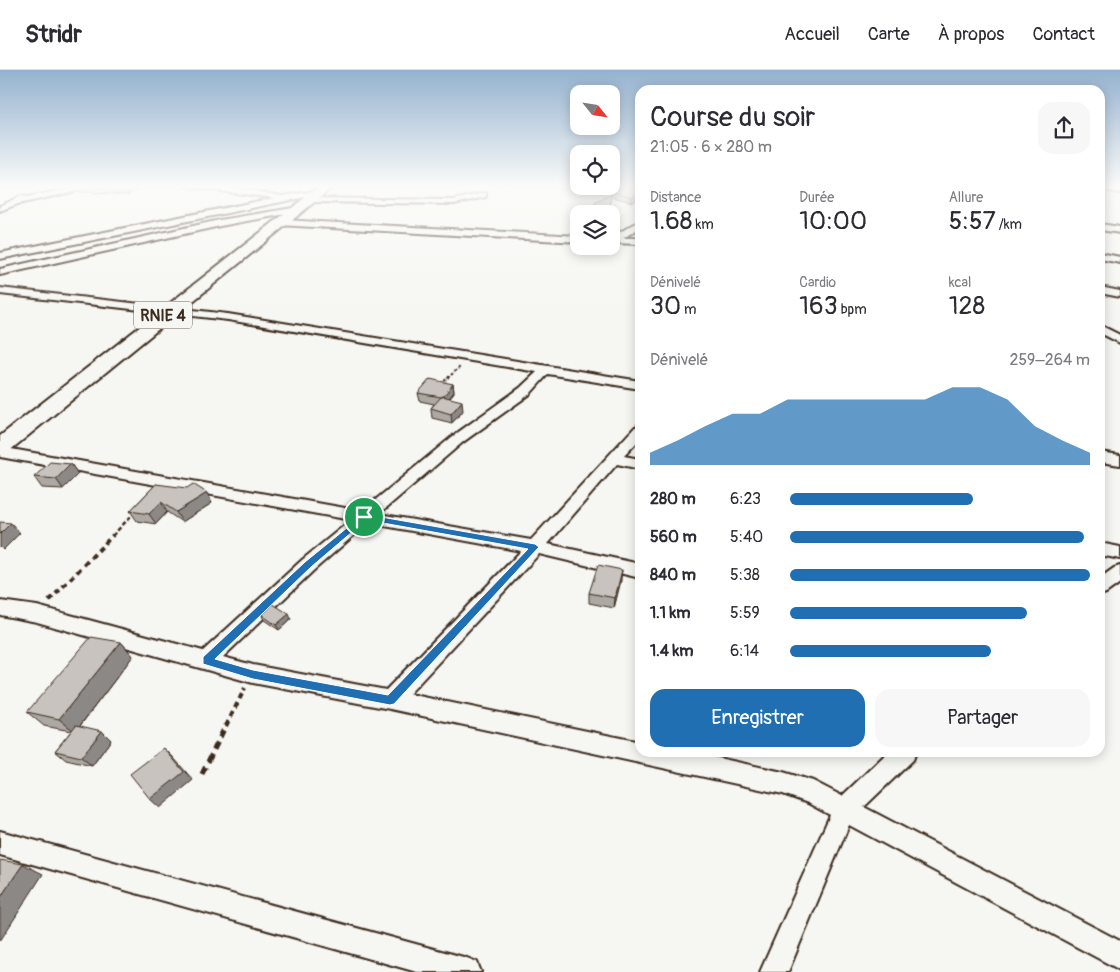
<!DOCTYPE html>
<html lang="fr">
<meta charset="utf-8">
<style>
:root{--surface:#fff;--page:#f7f7f7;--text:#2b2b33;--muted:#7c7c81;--line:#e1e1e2;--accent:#1f6fb2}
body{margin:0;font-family:Pangolin,sans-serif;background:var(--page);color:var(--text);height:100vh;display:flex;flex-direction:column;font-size:19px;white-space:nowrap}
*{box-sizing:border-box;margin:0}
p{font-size:16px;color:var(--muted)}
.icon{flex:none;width:28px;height:28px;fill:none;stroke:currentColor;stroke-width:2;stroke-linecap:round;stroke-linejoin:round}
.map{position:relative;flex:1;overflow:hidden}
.side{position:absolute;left:635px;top:15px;width:470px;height:672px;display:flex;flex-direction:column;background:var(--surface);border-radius:15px;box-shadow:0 2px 12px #0003}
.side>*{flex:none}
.needle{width:32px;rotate:120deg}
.fabs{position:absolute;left:570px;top:15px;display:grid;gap:10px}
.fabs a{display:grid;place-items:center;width:50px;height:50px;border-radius:10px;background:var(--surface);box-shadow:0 2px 12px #0003;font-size:25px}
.pin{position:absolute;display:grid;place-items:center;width:42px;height:42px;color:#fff;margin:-21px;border:2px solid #fff;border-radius:50%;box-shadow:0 1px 5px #0007}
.round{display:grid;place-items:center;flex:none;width:52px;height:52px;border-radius:15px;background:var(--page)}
.headline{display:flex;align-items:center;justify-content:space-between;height:85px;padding:0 15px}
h1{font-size:28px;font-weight:600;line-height:38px}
.stats{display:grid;grid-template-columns:repeat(3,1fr);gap:8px;height:85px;padding:5px 15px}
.stats div{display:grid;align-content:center}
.stats b{font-size:25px;font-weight:600}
.stats small{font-size:14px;font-weight:400}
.stats p{font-size:14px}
.chart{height:140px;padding:10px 15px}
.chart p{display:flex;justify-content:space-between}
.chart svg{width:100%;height:90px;margin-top:5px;fill:var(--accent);opacity:.7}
.cta{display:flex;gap:10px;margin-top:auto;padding:10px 15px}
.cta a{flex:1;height:58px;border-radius:15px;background:var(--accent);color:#fff;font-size:20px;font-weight:600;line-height:58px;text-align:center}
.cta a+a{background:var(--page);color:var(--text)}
ul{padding:0 15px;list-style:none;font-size:16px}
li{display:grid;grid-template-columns:80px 60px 1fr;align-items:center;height:38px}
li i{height:12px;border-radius:6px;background:var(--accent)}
header{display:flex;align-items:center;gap:30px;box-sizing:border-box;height:70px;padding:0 25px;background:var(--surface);border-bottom:1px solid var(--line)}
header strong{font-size:24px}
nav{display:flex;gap:28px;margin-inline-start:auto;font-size:18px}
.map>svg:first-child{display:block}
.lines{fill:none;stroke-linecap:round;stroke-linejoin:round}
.minor-casing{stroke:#3b2a1e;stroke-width:4}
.primary-casing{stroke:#3b2a1e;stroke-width:4}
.path-far3{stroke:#3b2a1e;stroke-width:2;stroke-dasharray:2.5 2;stroke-linecap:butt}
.path-far2{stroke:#3b2a1e;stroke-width:2.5;stroke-dasharray:4.5 3;stroke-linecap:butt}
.path-far1{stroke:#3b2a1e;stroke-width:4;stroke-dasharray:5.5 4.5;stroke-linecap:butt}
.path{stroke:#3b2a1e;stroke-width:5;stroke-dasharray:8 5.5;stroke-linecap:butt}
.minor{fill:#f6f6f2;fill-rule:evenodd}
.primary{fill:#f6f6f2;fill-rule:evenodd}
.wall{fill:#aca8a3;stroke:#3b2a1e}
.shaded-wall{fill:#8c8885;stroke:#3b2a1e}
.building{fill:#c8c3be;stroke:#3b2a1e}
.route{fill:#1f6fb2;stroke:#fff;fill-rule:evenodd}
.labels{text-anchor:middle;stroke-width:4;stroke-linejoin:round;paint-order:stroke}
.shield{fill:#f6f6f2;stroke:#73675e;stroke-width:1}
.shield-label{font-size:16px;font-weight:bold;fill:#3b2a1e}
</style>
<header>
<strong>Stridr</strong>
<nav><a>Accueil</a><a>Carte</a><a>À propos</a><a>Contact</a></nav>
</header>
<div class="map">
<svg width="1120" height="902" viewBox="0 0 1120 902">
<rect width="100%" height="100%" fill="#f6f6f2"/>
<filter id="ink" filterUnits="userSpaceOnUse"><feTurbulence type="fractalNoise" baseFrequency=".02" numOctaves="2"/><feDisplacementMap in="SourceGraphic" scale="10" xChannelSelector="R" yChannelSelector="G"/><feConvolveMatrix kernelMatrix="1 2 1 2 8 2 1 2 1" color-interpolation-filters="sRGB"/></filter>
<g filter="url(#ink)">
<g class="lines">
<defs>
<path id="minor" d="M82 116H99L18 134 0 141V136L21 126 27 127Z
M184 116 233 117 283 126 321 120 325 122 321 124 0 189V183L274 128Z
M1100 116 1120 119V123L1100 119Z
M483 123H486V127L454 134 310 132 306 130 310 128 454 130Z
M299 137H302V141L220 156 0 205V199L220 150Z
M282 150 579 166V172L279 155 278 153Z
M640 151V158L623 168H640V174L611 173V167Z
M1100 154 1120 157V163L1100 160Z
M1100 183 1120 187V193L1100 189Z
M1100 217 1120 221V227L1100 223Z
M0 218 228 244 640 311V319L548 304 530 324 463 372 379 444 531 470 635 357 640 356V369L624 386 640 389V399L617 394 548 474 640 494V508L539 484 409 624 640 672V682H691L783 702 813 711 842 726 888 682H916L913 690 864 737 1120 871V900L849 755 788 902H760L830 745 808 733 783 724 390 639 253 613 37 552 0 545V531L37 536 203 581 302 490 351 450 0 387V377L362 441 453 366 520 318 537 302 228 250 0 224ZM368 453 521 481 386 620 253 595 223 587 314 500Z
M1100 255 1120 265V273L1100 263Z
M1100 382 1120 385V395L1100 392Z
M1100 473 1120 477V489L1100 485Z
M1120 496V513L1106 523 1100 525V508L1114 498Z
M0 761 467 888 477 892 481 902H417L0 785Z"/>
<path id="primary" d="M320 116H334L8 382 0 384V366Z"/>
</defs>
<use href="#minor" class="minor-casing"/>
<use href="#primary" class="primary-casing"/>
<path class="path-far3" d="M441 314 460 297"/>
<path class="path-far2" d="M112 466 135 442"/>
<path class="path-far1" d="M49 531 113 465
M226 656 245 618"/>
<path class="path" d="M202 704 226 655"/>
<use href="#minor" class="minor"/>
<use href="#primary" class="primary"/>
</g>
<path class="wall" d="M79 116H144L128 125 82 122Z
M640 116V128L632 132 612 127 613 122Z
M453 314 454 322 450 328 463 341 452 353 432 348 431 338 434 334 420 331 418 323Z
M71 394 78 404 63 419 42 418 34 407Z
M156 414 212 433 182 452 167 442 156 454 137 451 130 441Z
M621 510 614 538 589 533V523Z
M262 545 291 549 279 560 264 550Z
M121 572 133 586 80 656 111 670 92 696 66 690 55 681 71 661 44 656 27 642Z"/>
<path class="shaded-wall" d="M131 116H144L128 125 125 119Z
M640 123V128L632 132V127Z
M453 314 454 322 443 336 442 328Z
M462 331 463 341 452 353 451 344Z
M71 394 78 404 63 419 56 409Z
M207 423 212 433 182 452 176 442Z
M161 432 167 442 156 454 149 444Z
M11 453 20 463 3 480 0 477V464Z
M622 500 621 510 614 538 615 528Z
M289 544 291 549 279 560 276 555Z
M121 572 133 586 75 662 59 649Z
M102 661 111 670 92 696 81 687Z
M164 678 173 687 193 710 160 738 150 729Z
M23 794 43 804 0 871V828Z"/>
<path class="building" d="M81 116H131L125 119Z
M622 116H640V123L632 127 613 122Z
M611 124 610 144H594L595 133Z
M430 309 453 314 443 327H441L418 323Z
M442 326 462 331 451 344 431 338Z
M50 392 71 394 56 409 34 407Z
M156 414 187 418 193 414 207 423 176 442 161 432 149 444 130 441Z
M0 452 11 453 0 464Z
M598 495 622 500 615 528 589 523Z
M273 534 289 544 276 555 262 545Z
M91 567 121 572 59 649 27 642Z
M76 655 102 661 81 687 55 681Z
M164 678 184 702 150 729 130 704Z
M0 790 23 794 0 828Z"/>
</g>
<linearGradient id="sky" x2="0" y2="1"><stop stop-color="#94b2cf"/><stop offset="0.48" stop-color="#fbfbf9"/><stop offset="1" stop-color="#fbfbf9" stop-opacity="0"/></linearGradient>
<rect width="1120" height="243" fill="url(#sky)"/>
<path class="route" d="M364 444 535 474 539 477 394 634 390 635 253 609 203 594V587L305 492ZM366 450 528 479 388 625 253 600 215 589 311 497Z"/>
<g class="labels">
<rect class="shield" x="134" y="231.5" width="58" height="27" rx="4"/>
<g class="shield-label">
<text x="163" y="251">RNIE 4</text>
</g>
</g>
</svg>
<div class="fabs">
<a><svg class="needle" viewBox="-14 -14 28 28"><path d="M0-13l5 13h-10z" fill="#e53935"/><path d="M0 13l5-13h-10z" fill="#7c7c81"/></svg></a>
<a><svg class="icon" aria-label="locate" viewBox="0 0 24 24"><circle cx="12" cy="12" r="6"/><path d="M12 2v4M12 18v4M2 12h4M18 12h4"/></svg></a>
<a><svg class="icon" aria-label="layers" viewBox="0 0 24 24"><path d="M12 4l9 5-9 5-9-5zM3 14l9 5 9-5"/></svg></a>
</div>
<div class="pin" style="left:364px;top:447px;background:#1e9e55"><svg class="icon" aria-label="arrive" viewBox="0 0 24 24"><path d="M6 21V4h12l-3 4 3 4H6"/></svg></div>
<section class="side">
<div class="headline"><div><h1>Course du soir</h1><p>21:05 · 6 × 280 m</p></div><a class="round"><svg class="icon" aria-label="share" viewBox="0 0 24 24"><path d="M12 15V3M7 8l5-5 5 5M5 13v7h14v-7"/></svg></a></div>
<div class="stats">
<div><p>Distance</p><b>1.68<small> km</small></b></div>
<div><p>Durée</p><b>10:00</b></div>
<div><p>Allure</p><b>5:57<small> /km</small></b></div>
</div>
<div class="stats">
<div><p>Dénivelé</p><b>30<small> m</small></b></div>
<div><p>Cardio</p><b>163<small> bpm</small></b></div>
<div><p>kcal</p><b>128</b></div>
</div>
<div class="chart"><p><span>Dénivelé</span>259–264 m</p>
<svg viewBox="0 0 160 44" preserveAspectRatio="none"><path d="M0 44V38L10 32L20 25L30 19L40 19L50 12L60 12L70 12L80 12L90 12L100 12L110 6L120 6L130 12L140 25L150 32L160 38V44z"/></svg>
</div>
<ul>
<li><b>280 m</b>6:23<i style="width:61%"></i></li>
<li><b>560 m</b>5:40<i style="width:98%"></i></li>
<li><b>840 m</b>5:38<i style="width:100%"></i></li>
<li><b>1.1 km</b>5:59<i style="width:79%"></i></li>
<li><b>1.4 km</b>6:14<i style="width:67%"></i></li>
</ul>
<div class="cta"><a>Enregistrer</a><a>Partager</a></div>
</section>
</div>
